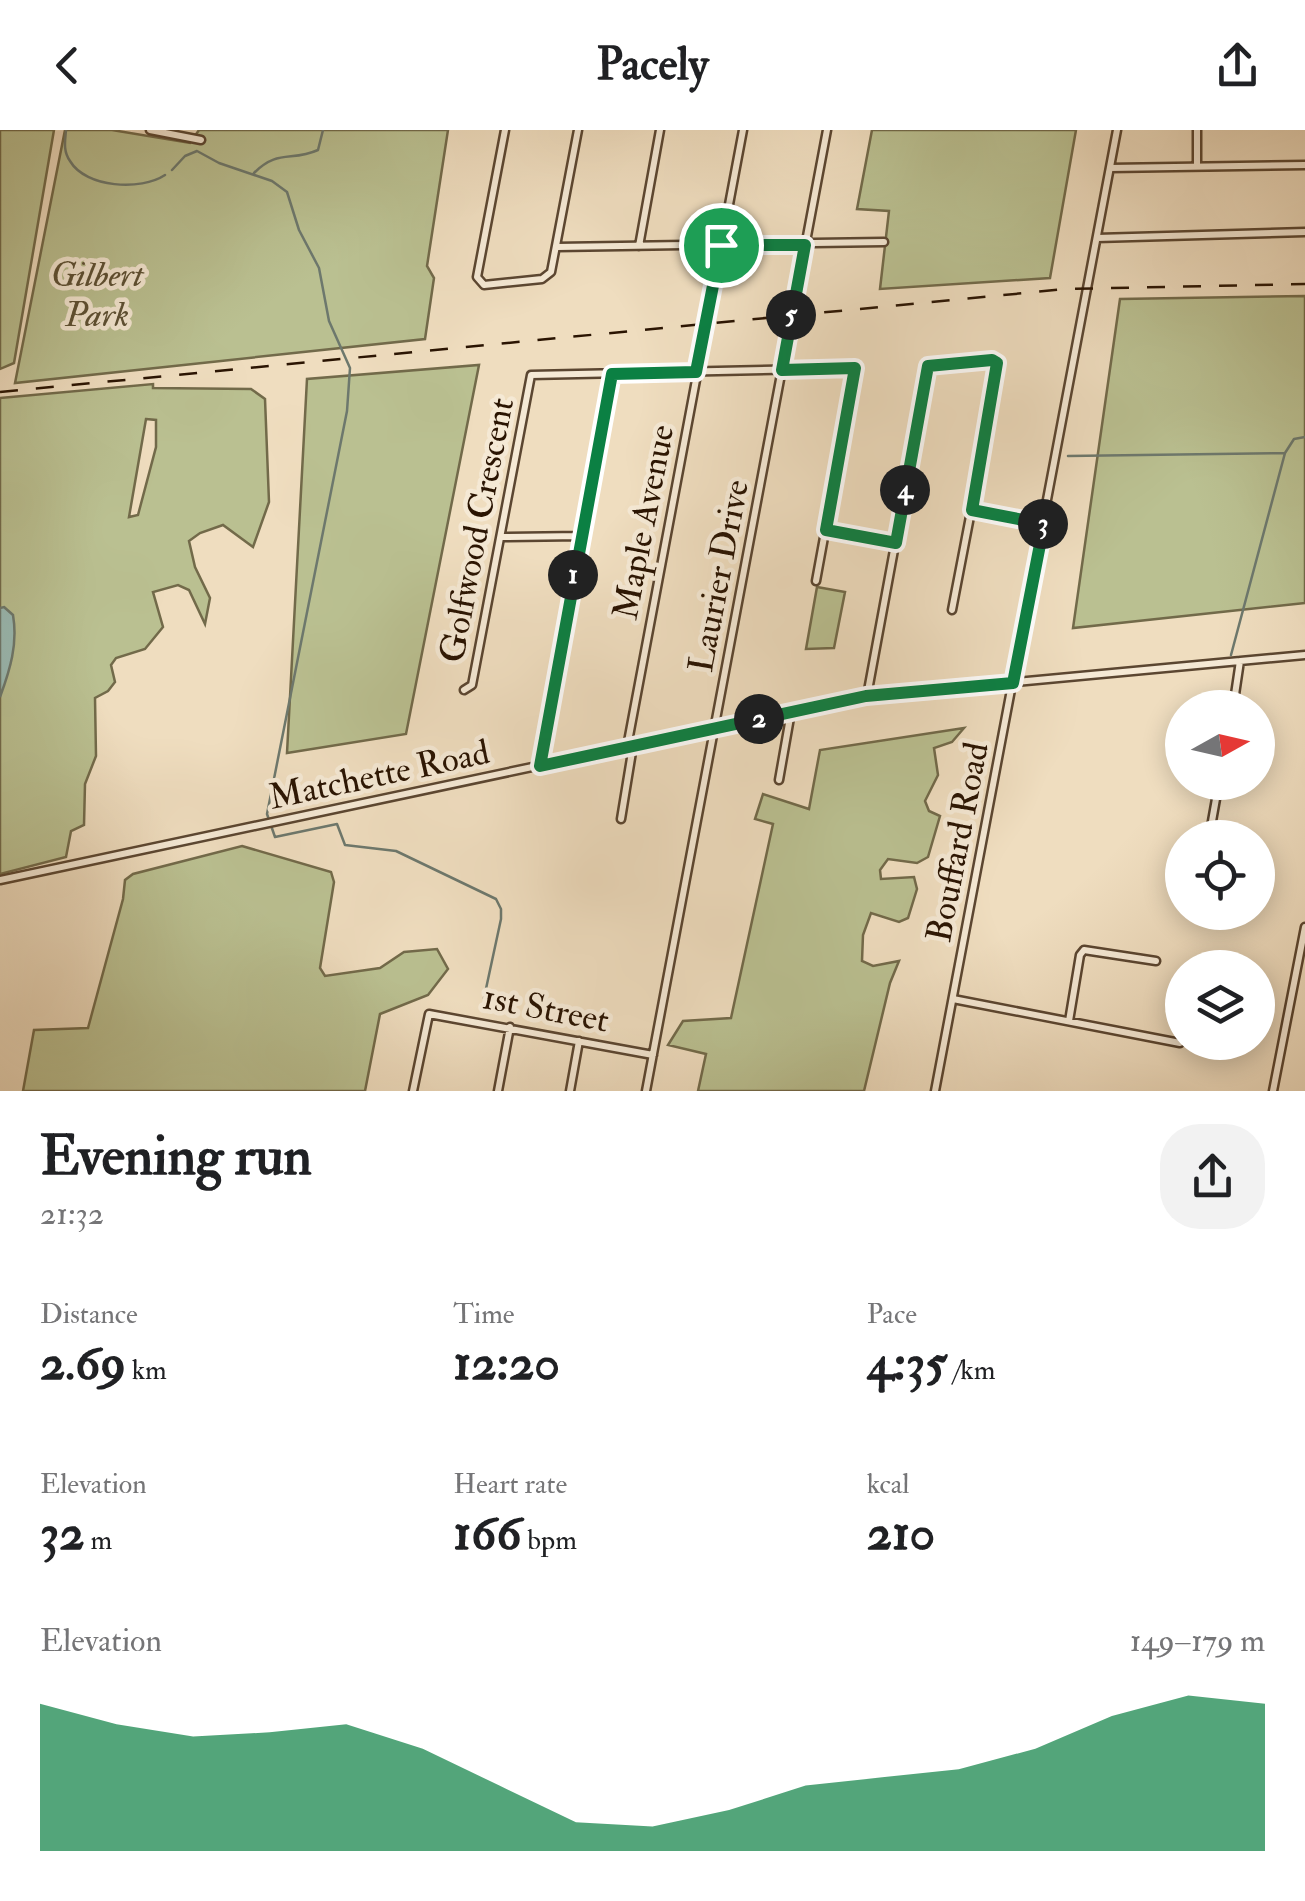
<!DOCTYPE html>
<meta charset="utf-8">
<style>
:root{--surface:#fff;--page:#f2f2f2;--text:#202124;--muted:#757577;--accent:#0b8043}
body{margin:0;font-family:"IM FELL Double Pica",serif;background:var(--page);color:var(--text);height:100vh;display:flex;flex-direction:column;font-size:38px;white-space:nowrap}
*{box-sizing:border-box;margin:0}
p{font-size:32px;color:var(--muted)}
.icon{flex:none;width:55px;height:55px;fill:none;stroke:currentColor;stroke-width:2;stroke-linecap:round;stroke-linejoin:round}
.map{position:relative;height:961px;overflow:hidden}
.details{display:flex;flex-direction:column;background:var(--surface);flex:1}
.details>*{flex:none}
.needle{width:65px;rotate:82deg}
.buttons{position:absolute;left:1165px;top:560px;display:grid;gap:20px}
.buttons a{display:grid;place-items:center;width:110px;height:110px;border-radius:50%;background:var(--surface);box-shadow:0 5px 25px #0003;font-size:50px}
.pin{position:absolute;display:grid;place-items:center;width:85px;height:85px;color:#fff;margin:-42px;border:5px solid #fff;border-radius:50%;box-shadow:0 2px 10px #0007}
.km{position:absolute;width:50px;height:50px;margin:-25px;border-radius:50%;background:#222;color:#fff;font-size:28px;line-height:50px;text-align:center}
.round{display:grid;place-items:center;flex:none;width:105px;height:105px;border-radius:40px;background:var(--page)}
.headline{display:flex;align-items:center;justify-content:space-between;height:170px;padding:0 40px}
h1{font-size:55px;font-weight:700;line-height:75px}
.figures{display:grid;grid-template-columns:repeat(3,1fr);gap:15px;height:170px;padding:10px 40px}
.figures div{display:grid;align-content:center}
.figures b{font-size:50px;font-weight:700}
.figures small{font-size:28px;font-weight:400}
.figures p{font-size:28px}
.chart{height:280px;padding:20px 40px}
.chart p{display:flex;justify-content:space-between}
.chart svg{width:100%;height:180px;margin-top:10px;fill:var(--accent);opacity:.7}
header{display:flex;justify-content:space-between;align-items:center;height:130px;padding:0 40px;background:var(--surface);font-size:45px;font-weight:700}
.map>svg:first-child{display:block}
.green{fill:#bac091;stroke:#726a4a;stroke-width:2.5;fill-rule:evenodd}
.water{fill:#9abbb5;stroke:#6d786d;stroke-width:2.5}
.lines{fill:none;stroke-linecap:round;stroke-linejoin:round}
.stream{stroke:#6d786d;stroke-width:2.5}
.minor-casing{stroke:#5b4631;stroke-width:11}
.minor{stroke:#f5e9d5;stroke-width:6}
.rail{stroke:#2a1402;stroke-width:2.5;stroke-dasharray:18 18;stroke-linecap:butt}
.route-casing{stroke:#fff;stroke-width:20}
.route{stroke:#0b8043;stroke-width:12}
.labels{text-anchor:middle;stroke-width:9;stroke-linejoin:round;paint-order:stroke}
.park-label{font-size:35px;font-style:italic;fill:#5c5034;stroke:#f5e9d5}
.street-label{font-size:35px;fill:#2a1402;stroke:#f5e9d5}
</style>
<header><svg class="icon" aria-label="back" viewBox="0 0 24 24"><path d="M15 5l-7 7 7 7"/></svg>Pacely<svg class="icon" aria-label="share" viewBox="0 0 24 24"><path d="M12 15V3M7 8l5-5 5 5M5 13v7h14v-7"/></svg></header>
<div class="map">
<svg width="1305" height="961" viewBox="0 0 1305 961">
<rect width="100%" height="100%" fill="#efddbf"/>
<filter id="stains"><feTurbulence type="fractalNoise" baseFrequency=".002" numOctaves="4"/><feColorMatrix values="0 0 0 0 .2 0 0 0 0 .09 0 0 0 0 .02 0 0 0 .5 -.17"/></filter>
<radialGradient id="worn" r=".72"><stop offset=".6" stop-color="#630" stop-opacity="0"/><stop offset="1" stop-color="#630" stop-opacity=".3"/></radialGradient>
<path class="green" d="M0 0H54L14 233 0 239Z
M65 0H112L190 13 199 0H448L427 136 434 148 425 209 15 253Z
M872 0H1076L1050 148 880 159 889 81 857 79Z
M1305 166V473L1073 498 1120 169Z
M479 235 406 604 287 623 307 249Z
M153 254V258L251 259 265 269 269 372 253 417 223 395 200 403 189 411 195 437 210 468 205 494 189 460 178 455 153 462 163 497 145 519 116 528 111 535 115 552 108 561 95 568 96 626 85 654 84 695 71 701 66 727 0 744V268ZM146 289 156 290V317L138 385 129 387Z
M817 457 845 462 834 518 806 519Z
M964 598 952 612 934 618 938 645 925 671 929 681 940 686 928 727 917 733 888 729 880 740 881 749 914 747 917 759 908 788 899 792 871 783 863 805 862 831 873 836 899 831 890 853 864 961H698L706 924 668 915 683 891 731 888 773 694 755 689 763 664 809 679 820 620Z
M242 716 331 742 334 752 320 838 325 846 380 838 404 822 437 819 448 839 428 865 380 884 365 961H23L34 900 88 898 123 769 125 750 133 744Z"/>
<path class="water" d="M4 477 13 485C18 514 10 540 0 567V478Z"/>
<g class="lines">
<path class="stream" d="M66 0C65 11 63 21 70 31 86 58 141 61 165 45
M172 40 185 26 197 21 219 33 272 51 287 62 299 100 319 138 329 191 350 238 347 281 267 684 275 707 337 694 345 715 396 721 496 769 501 779V789L484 868
M254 43C278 19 291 32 318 20L323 0
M1068 326 1285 323
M1231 525 1285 323 1294 309 1305 307"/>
<defs>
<path id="minor" d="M150 0 201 10
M505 0 477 147 484 155 542 149 551 142 578 0
M1197 0V36
M1110 38 1305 35
M1097 108 1305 102
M639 116 660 0
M557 117 884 112
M973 380 1043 394
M826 400 896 413
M501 407 581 406
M464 560 472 555 531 245 855 238 816 451
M867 566 928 236 992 231 997 233 998 241 952 480
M1233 578 1240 531
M627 617 743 0
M540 635 612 243
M779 650 791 582
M621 689 633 616
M1209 708 1219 652
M0 750 867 566 1305 525
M953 869 1180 913
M1069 891 1080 825 1084 820 1156 831
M413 961 429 884 653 925
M498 961 510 897
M570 961 579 911
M646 961 827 0
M935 961 1117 0
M1273 961 1305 797"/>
</defs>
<use href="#minor" class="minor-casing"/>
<use href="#minor" class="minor"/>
<path class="rail" d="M0 262 1066 159 1305 154"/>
</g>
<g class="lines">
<defs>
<path id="route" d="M721 115H805L782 240 855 238 826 400 896 413 928 236 992 230 997 233 972 380 1044 394 1013 553 866 566 540 636 612 244 696 242Z"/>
</defs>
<use href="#route" class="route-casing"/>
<use href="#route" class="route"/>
</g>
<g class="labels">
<g class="park-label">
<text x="97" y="156">Gilbert<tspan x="97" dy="40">Park</tspan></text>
</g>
<g class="street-label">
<text transform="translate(643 392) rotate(-79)" y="12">Maple Avenue</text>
<text transform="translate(476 400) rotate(-79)" y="12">Golfwood Crescent</text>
<text transform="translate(718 446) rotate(-79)" y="12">Laurier Drive</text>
<text transform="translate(379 644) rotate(-12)" y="12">Matchette Road</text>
<text transform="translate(957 712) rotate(-79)" y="12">Bouffard Road</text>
<text transform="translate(546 878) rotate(11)" y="12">1st Street</text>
</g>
</g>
<rect width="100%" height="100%" filter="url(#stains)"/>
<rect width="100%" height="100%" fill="url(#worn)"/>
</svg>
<div class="buttons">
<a><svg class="needle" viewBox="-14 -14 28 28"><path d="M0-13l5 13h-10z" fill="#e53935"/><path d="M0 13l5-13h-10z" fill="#757577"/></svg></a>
<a><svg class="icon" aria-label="locate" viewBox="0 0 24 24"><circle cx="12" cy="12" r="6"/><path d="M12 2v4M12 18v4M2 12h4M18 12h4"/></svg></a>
<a><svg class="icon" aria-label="layers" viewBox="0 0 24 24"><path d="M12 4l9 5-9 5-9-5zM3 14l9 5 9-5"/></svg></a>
</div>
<div class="pin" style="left:721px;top:115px;background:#1e9e55"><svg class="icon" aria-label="arrive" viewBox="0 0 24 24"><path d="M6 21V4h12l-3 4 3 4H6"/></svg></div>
<b class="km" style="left:573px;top:445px">1</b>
<b class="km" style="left:759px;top:589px">2</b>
<b class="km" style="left:1043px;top:394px">3</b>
<b class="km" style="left:905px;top:360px">4</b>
<b class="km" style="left:791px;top:185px">5</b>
</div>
<section class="details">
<div class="headline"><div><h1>Evening run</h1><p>21:32</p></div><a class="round"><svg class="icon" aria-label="share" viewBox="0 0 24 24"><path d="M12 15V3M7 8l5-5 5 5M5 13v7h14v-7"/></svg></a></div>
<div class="figures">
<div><p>Distance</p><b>2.69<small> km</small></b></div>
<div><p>Time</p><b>12:20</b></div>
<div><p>Pace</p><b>4:35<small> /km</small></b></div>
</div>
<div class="figures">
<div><p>Elevation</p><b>32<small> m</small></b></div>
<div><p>Heart rate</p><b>166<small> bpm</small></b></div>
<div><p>kcal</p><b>210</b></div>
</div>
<div class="chart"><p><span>Elevation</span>149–179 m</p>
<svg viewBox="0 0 160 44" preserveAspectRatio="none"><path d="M0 44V8L10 13L20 16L30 15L40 13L50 19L60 28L70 37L80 38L90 34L100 28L110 26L120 24L130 19L140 11L150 6L160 8V44z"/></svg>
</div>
</section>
